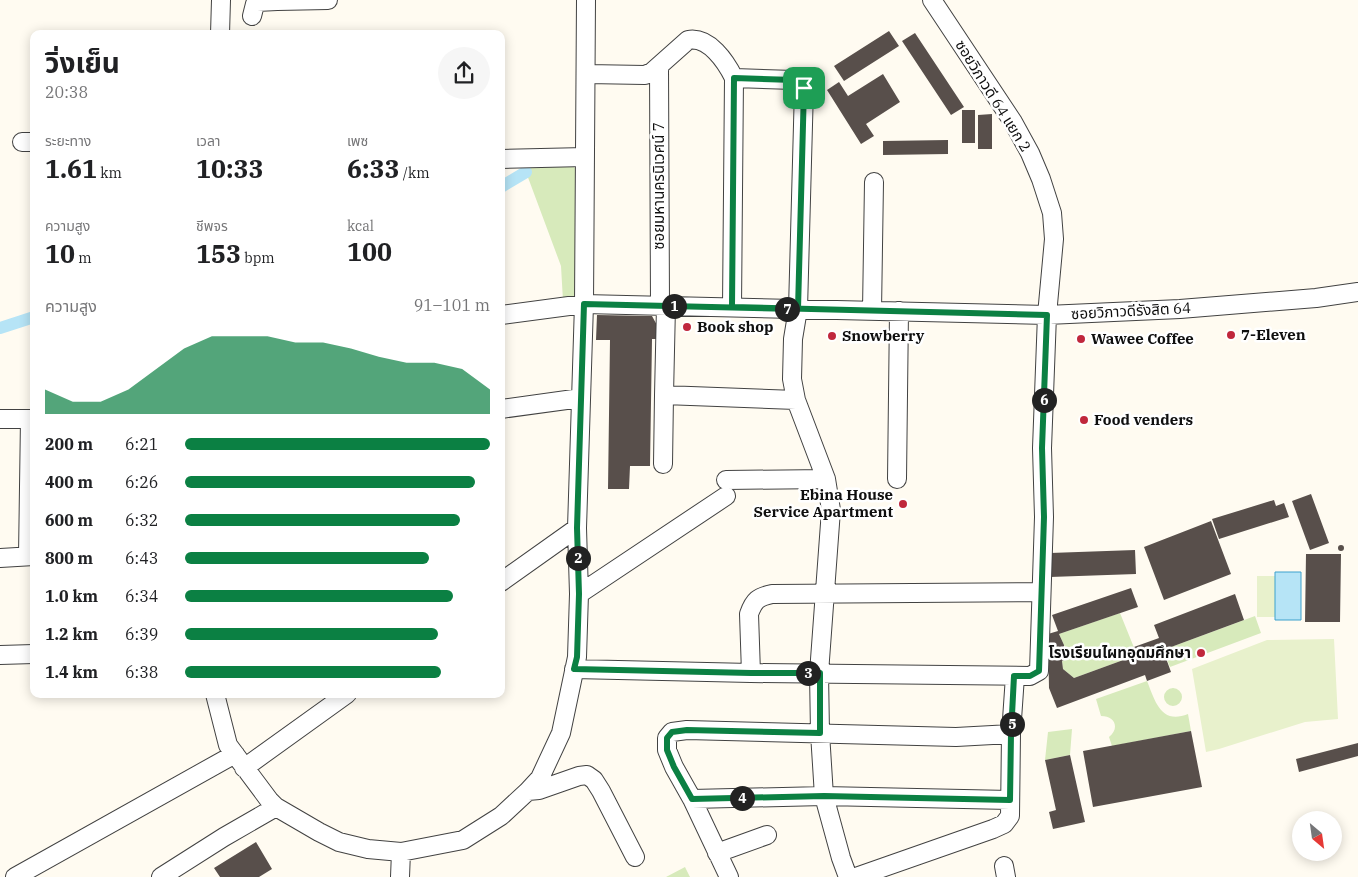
<!DOCTYPE html>
<html lang="th">
<meta charset="utf-8">
<style>
:root{--surface:#fff;--page:#f6f6f6;--text:#202124;--muted:#757577;--accent:#0b8043}
body{margin:0;font-family:"IBM Plex Serif","Noto Sans Thai",serif;background:var(--page);color:var(--text);height:100vh;display:flex;flex-direction:column;font-size:19px;white-space:nowrap}
*{box-sizing:border-box;margin:0}
p{font-size:16px;color:var(--muted)}
.icon{flex:none;width:28px;height:28px;fill:none;stroke:currentColor;stroke-width:2;stroke-linecap:round;stroke-linejoin:round}
.map{position:relative;flex:1;overflow:hidden}
.details{position:absolute;left:30px;top:30px;width:475px;height:668px;display:flex;flex-direction:column;background:var(--surface);border-radius:10px;box-shadow:0 2px 12px #0003}
.details>*{flex:none}
.needle{width:32px;rotate:151deg}
.controls{position:absolute;left:1292px;top:811px;display:grid;gap:10px}
.controls a{display:grid;place-items:center;width:50px;height:50px;border-radius:50%;background:var(--surface);box-shadow:0 2px 12px #0003;font-size:25px}
.pin{position:absolute;display:grid;place-items:center;width:42px;height:42px;color:#fff;margin:-21px;border-radius:10px;box-shadow:0 2px 8px #0006}
.km{position:absolute;width:25px;height:25px;margin:-12px;border-radius:50%;background:#222;color:#fff;font-size:14px;line-height:25px;text-align:center}
.round{display:grid;place-items:center;flex:none;width:52px;height:52px;border-radius:26px;background:var(--page)}
.overview{display:flex;align-items:center;justify-content:space-between;height:85px;padding:0 15px}
h1{font-size:28px;font-weight:700;line-height:38px}
.stats{display:grid;grid-template-columns:repeat(3,1fr);gap:8px;height:85px;padding:5px 15px}
.stats div{display:grid;align-content:center}
.stats b{font-size:25px;font-weight:700}
.stats small{font-size:14px;font-weight:400}
.stats p{font-size:14px}
.chart{height:140px;padding:10px 15px}
.chart p{display:flex;justify-content:space-between}
.chart svg{width:100%;height:90px;margin-top:5px;fill:var(--accent);opacity:.7}
ul{padding:0 15px;list-style:none;font-size:16px}
li{display:grid;grid-template-columns:80px 60px 1fr;align-items:center;height:38px}
li i{height:12px;border-radius:6px;background:var(--accent)}
.map>svg:first-child{display:block}
.green{fill:#d7eabb}
.pitch{fill:#e8f1cc}
.water{fill:#b6e4f6;stroke:#3da1cd}
.lines{fill:none;stroke-linecap:round;stroke-linejoin:round}
.canal{stroke:#b6e4f6;stroke-width:12}
.building{fill:#584f4b}
.minor-casing{stroke:#424242;stroke-width:20}
.minor{stroke:#fff;stroke-width:18}
.route-casing{stroke:#fff;stroke-width:10}
.route{stroke:#0b8043;stroke-width:6}
.poi-dot{fill:#c0273c;stroke:#fff;stroke-width:2}
.labels{text-anchor:middle;stroke-width:5;stroke-linejoin:round;paint-order:stroke}
.street-label{font-size:15px;fill:#0f0f0f;stroke:#fff}
.poi-label{font-size:15px;font-weight:bold;fill:#0f0f0f;stroke:#fff;text-anchor:start}
</style>
<div class="map">
<svg width="1358" height="877" viewBox="0 0 1358 877">
<rect width="100%" height="100%" fill="#fffbf1"/>
<path class="green" d="M523 164 572 166 578 170 577 300 563 301 561 266Z
M1120 613 1137 655 1074 678 1063 669 1062 661 1064 660 1062 652 1064 645 1059 634Z
M1255 616 1261 633 1170 667 1163 650Z
M1147 681C1155 701 1161 725 1188 714L1191 731 1112 746 1109 737C1120 728 1115 716 1101 716L1096 699Z
M1164 697a9 9 0 1 1 18 0a9 9 0 1 1-18 0Z
M1072 729 1070 755 1045 760 1048 732Z
M685 867 690 877H666Z"/>
<path class="pitch" d="M1257 576H1275V617H1257Z
M1334 639 1338 719 1305 722 1219 749 1206 752 1192 669 1267 640Z"/>
<path class="water" d="M1275 572H1301V620H1275Z"/>
<g class="lines">
<path class="canal" d="M501 187 526 172
M0 328 34 317"/>
</g>
<path class="building" d="M889 31 899 46 844 81 834 66Z
M915 33 964 107 951 115 902 41Z
M883 74 900 102 866 124 874 136 861 144 827 90 839 82 848 96Z
M962 110H975V143H962Z
M992 114V149H978V115Z
M948 140V154L883 155V141Z
M597 315 652 316 658 327V339H652L650 466H630L629 489H608L610 340H596Z
M1311 494 1329 543 1310 550 1292 501Z
M1274 500 1276 506 1284 503 1289 517 1219 539 1212 519Z
M1211 521 1231 574 1164 600 1144 547Z
M1338 548a3 3 0 1 1 6 0a3 3 0 1 1-6 0Z
M1135 550 1136 574 1050 577V553Z
M1306 554H1341L1340 622H1305Z
M1131 588 1138 607 1059 634 1064 645V651L1062 652 1064 660 1062 661 1063 669 1074 678 1137 655 1134 647 1159 638 1154 625 1235 594 1244 620 1163 650 1171 672 1147 681 1145 675 1057 708 1049 688 1048 634 1058 631 1052 615Z
M1191 731 1202 787 1093 807 1083 751Z
M1358 743V756L1299 772 1296 759Z
M1070 755 1085 822 1053 829 1049 812 1056 810 1045 760Z
M256 842 272 869 259 877H220L214 868Z"/>
<g class="lines">
<defs>
<path id="minor" d="M276 0 277 1 328 0
M252 16 255 4 257 2 277 1
M220 34 221 0
M659 66 660 305
M587 74 645 75 652 72 688 40C709 36 726 62 734 78L794 80 801 84 804 88 798 309 793 339 792 379 796 400 826 479 831 510 819 673 820 733 824 796 841 858 848 877
M22 142H34
M501 159 585 157
M666 306 664 395 796 400
M732 307 734 78
M872 311 874 182
M501 315 584 304 1047 315 1180 309 1316 298 1358 292
M501 409 581 398
M0 419H34
M663 464 664 395
M897 479 899 311
M726 480 826 479
M28 556 30 419
M0 558 34 556
M501 582 577 528
M579 594 726 496
M0 655 34 654
M574 669 751 673 1030 676 1039 671 1044 517 1042 448 1047 315 1054 239 1052 213 1041 179 1030 153 1013 122 932 0
M751 673 749 614C754 600 758 597 772 594L1041 592
M215 694 228 745 269 800 276 807 319 832 339 842 368 849 401 852 463 840 501 816 528 791 540 778 561 733 577 657 579 594 577 528 584 304 586 0
M244 768 347 694
M528 791 539 790 579 776 587 775 594 780 601 791 635 857
M692 799 824 796 1010 800
M717 853 767 835
M1004 866 1006 877
M15 877 235 754
M161 877 224 837 276 807
M400 877 401 852
M729 877 692 799 674 767 667 750V738L672 732 687 730 956 737 1011 734
M856 877 993 829 1004 824 1010 816 1011 734 1015 676"/>
</defs>
<use href="#minor" class="minor-casing"/>
<use href="#minor" class="minor"/>
</g>
<g class="lines">
<defs>
<path id="route" d="M804 88 798 309 584 304 577 528 579 594 577 657 574 669 751 673H820V733L687 730 672 732 667 738V750L674 767 692 799 824 796 1010 800 1011 734 1014 676H1030L1039 671 1044 517 1042 448 1047 315 732 307 734 78 794 80 801 84 804 88"/>
</defs>
<use href="#route" class="route-casing"/>
<use href="#route" class="route"/>
</g>
<g class="poi-dot">
<circle cx="687" cy="327" r="5"/>
<circle cx="1231" cy="335" r="5"/>
<circle cx="832" cy="336" r="5"/>
<circle cx="1081" cy="339" r="5"/>
<circle cx="1084" cy="420" r="5"/>
<circle cx="903" cy="504" r="5"/>
<circle cx="1201" cy="653" r="5"/>
</g>
<g class="labels">
<g class="street-label">
<text transform="translate(993 96) rotate(58)" y="5">ซอยวิภาวดี 64 แยก 2</text>
<text transform="translate(659 186) rotate(-90)" y="5">ซอยมหานครนิเวศน์ 7</text>
<text transform="translate(1131 311) rotate(-3)" y="5">ซอยวิภาวดีรังสิต 64</text>
</g>
<g class="poi-label">
<text x="697" y="332">Book shop</text>
<text x="1241" y="340">7-Eleven</text>
<text x="842" y="341">Snowberry</text>
<text x="1091" y="344">Wawee Coffee</text>
<text x="1094" y="425">Food venders</text>
<text x="893" y="500" text-anchor="end">Ebina House<tspan x="893" dy="17">Service Apartment</tspan></text>
<text x="1191" y="658" text-anchor="end">โรงเรียนไผทอุดมศึกษา</text>
</g>
</g>
</svg>
<div class="controls">
<a><svg class="needle" viewBox="-14 -14 28 28"><path d="M0-13l5 13h-10z" fill="#e53935"/><path d="M0 13l5-13h-10z" fill="#757577"/></svg></a>
</div>
<div class="pin" style="left:804px;top:88px;background:#1e9e55"><svg class="icon" aria-label="arrive" viewBox="0 0 24 24"><path d="M6 21V4h12l-3 4 3 4H6"/></svg></div>
<b class="km" style="left:674px;top:306px">1</b>
<b class="km" style="left:578px;top:558px">2</b>
<b class="km" style="left:808px;top:673px">3</b>
<b class="km" style="left:742px;top:798px">4</b>
<b class="km" style="left:1012px;top:724px">5</b>
<b class="km" style="left:1044px;top:400px">6</b>
<b class="km" style="left:787px;top:309px">7</b>
<section class="details">
<div class="overview"><div><h1>วิ่งเย็น</h1><p>20:38</p></div><a class="round"><svg class="icon" aria-label="share" viewBox="0 0 24 24"><path d="M12 15V3M7 8l5-5 5 5M5 13v7h14v-7"/></svg></a></div>
<div class="stats">
<div><p>ระยะทาง</p><b>1.61<small> km</small></b></div>
<div><p>เวลา</p><b>10:33</b></div>
<div><p>เพซ</p><b>6:33<small> /km</small></b></div>
</div>
<div class="stats">
<div><p>ความสูง</p><b>10<small> m</small></b></div>
<div><p>ชีพจร</p><b>153<small> bpm</small></b></div>
<div><p>kcal</p><b>100</b></div>
</div>
<div class="chart"><p><span>ความสูง</span>91–101 m</p>
<svg viewBox="0 0 160 44" preserveAspectRatio="none"><path d="M0 44V32L10 38L20 38L30 32L40 22L50 12L60 6L70 6L80 6L90 9L100 9L110 12L120 16L130 19L140 19L150 22L160 32V44z"/></svg>
</div>
<ul>
<li><b>200 m</b>6:21<i style="width:100%"></i></li>
<li><b>400 m</b>6:26<i style="width:95%"></i></li>
<li><b>600 m</b>6:32<i style="width:90%"></i></li>
<li><b>800 m</b>6:43<i style="width:80%"></i></li>
<li><b>1.0 km</b>6:34<i style="width:88%"></i></li>
<li><b>1.2 km</b>6:39<i style="width:83%"></i></li>
<li><b>1.4 km</b>6:38<i style="width:84%"></i></li>
</ul>
</section>
</div>
